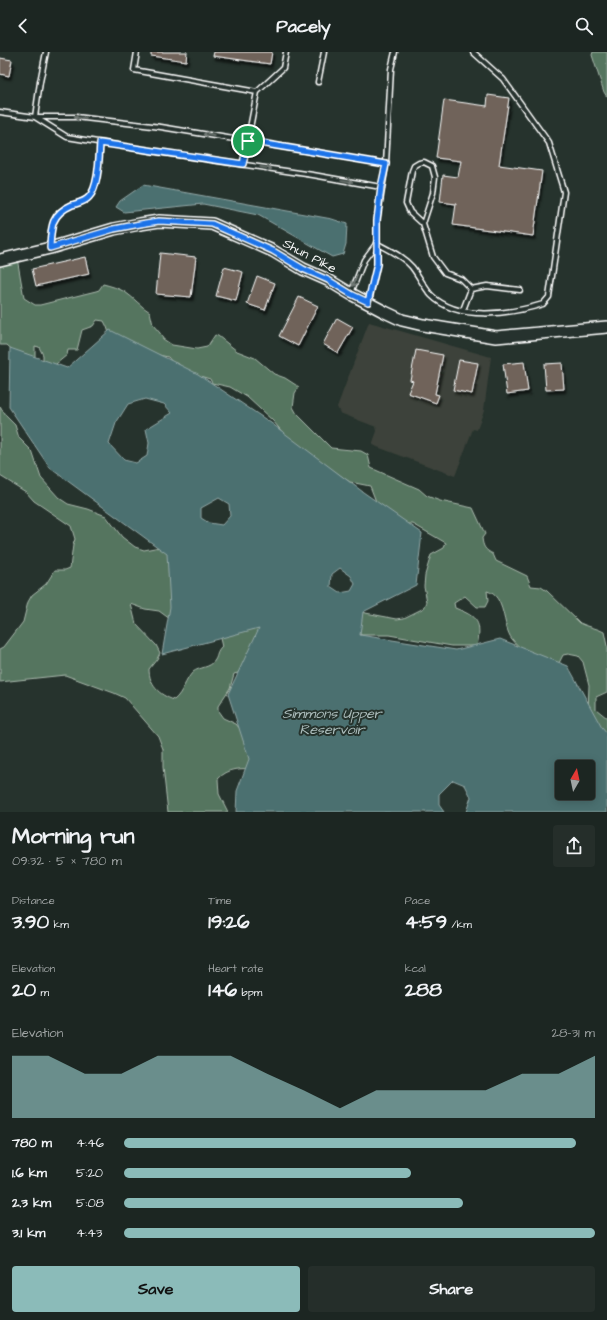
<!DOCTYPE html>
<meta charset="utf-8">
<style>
:root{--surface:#1c2622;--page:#252e2a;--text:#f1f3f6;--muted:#a0a5a5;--line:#3a4340;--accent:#8bbbb9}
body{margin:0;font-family:"Architects Daughter",sans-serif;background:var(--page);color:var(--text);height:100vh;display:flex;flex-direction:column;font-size:15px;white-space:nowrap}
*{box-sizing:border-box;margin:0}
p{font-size:13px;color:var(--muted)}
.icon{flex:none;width:22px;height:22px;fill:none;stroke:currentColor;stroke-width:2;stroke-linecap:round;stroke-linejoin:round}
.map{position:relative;height:760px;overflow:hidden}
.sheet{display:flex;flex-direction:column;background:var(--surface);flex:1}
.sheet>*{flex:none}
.needle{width:26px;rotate:9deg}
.fabs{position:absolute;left:555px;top:708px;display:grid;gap:8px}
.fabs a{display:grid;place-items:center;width:40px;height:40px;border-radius:4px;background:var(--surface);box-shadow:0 2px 10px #0003,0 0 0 1px var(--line);font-size:20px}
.pin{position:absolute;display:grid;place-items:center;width:34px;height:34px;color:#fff;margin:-17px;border:2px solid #fff;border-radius:50%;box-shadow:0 1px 4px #0007}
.round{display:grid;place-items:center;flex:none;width:42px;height:42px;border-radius:4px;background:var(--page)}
.summary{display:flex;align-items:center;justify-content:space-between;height:68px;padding:0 12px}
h1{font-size:22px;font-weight:700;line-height:30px}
.metrics{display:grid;grid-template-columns:repeat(3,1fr);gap:6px;height:68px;padding:4px 12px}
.metrics div{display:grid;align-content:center}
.metrics b{font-size:20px;font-weight:700}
.metrics small{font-size:11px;font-weight:400}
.metrics p{font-size:11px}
.chart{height:112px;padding:8px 12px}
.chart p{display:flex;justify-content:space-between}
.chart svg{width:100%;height:72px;margin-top:4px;fill:var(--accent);opacity:.7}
.button{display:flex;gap:8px;margin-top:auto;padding:8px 12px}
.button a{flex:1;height:46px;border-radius:4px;background:var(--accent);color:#111;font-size:16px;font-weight:700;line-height:46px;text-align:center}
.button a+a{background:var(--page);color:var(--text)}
ul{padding:0 12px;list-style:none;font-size:13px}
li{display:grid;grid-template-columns:64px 48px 1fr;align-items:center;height:30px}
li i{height:10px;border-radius:5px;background:var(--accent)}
header{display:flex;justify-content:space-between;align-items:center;height:52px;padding:0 12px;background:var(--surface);font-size:18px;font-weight:700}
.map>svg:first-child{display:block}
.built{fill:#3c423a}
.green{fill:#55745e;stroke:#aabaae}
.water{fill:#4b706f;stroke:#93a9a9;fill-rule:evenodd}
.building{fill:#70645a;stroke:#fff;filter:url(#shadow)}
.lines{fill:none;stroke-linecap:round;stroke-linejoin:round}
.service-casing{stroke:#fff;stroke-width:7}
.secondary-casing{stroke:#fff;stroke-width:14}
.service{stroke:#26332d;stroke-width:4}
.secondary{stroke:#26332d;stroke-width:11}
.oneway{stroke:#727a76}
.route-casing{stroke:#fff;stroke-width:8}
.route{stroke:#1a73e8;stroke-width:5}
.labels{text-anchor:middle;stroke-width:4;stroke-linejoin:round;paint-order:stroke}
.street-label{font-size:13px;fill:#fff;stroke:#26332d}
.water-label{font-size:14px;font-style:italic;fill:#aebfbe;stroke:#26332d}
</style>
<header><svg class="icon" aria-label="back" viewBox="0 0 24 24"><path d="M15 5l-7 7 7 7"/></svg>Pacely<svg class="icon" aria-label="search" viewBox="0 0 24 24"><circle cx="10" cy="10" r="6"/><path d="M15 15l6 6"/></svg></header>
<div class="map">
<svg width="607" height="760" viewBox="0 0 607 760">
<defs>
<filter id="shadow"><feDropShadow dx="2" dy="3.5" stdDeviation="1" flood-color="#0009"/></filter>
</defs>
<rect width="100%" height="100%" fill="#26332d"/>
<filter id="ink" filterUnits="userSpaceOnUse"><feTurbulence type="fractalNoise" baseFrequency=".025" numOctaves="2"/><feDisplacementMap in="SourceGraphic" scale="8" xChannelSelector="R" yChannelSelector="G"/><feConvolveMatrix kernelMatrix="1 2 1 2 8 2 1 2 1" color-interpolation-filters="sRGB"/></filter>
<g filter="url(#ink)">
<path class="built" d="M369 270 491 305 484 358 477 378 473 377 455 424 372 393 377 379 376 375 340 361 337 355Z"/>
<path class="green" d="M593 0H607V45L604 40 592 3Z
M17 206 24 246 35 253H40L96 239 99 238 103 232C111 234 118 236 125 240 134 246 140 254 150 260L153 273 160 281 163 287 172 293 197 297 207 295 215 283 218 284 237 299 255 306 274 322 285 326 299 335 295 341 293 355 297 362 331 396 361 399 368 403 371 416 419 437 427 444 440 449 473 456 485 482 482 486C483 495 485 498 493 502L496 509 527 524 531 534 541 535 547 539 580 571C588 575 597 576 604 580L607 594V640L596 645V657L607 666V685L588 660 589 633 583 610 578 604 568 602 563 603 557 615C541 607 523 602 512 587 502 574 506 544 487 539L488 549 485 555H477L465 544 454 551 455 556C478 565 482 570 477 594H452L389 583H362L352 579 355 559 397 567 404 566 424 556 427 550 424 534 425 523 431 503 444 496 446 491 413 472H397L382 465 370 434 350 430 290 389 273 369 247 345 230 335 212 331 210 327 183 319 179 312 172 310 168 305 113 293 107 275 104 269 97 268 93 274 82 278 77 298H68L67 303 56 312 43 333V303L39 295 35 294V309L27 308V302H17L7 293H0V208Z
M0 355 6 364 15 373 19 386 32 399 41 426 59 446 68 452 88 457 106 464 122 485 135 495 144 498 160 495 171 502 181 575 159 559 145 557 131 552 136 572 156 593 160 601 157 607 149 617C149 633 159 643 174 648 183 641 185 628 193 620 199 615 211 616 215 608 218 603 216 601 222 595L219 582 259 576 270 582 249 618 234 622 230 636 218 654V659L223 666 236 672 244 682 255 717C241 716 228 716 218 727L219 742 228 760H168L163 715V697L158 684 125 646 114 641 65 623 0 630V597L4 595 23 570 28 550 32 543 46 532 55 518H65L70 516 73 493 75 487 71 474 34 449 26 440 0 424Z"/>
<path class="water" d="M143 133 332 167 347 172 346 192 343 202 332 205 258 163 203 152 124 160 116 155 120 149Z
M110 278 198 322 271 371 363 440 422 481 416 533 363 560 360 583 456 598 500 587 568 614 602 676 607 682V760H466L471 745 465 733 453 728 439 742V753L444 760H236L237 739 249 707 228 642 259 576 162 602 170 555 167 502 50 416 9 355 10 296 67 316ZM145 347 164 352 172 361 146 377 149 391 147 404 136 411 124 408 109 392 116 371 128 352ZM219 446 229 452 230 464 222 473 209 471 201 466V456ZM340 516 351 524 355 532 351 539 340 541 331 535 332 522ZM562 715H588V741H562Z"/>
<path class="building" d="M151 0H187L186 9 151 4Z
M214 0H272L270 12 213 4Z
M0 6 12 8 9 24 0 22Z
M488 43 509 46 499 113 542 119 533 184 453 173 456 152 440 150 443 123 458 125 461 109 436 106 444 48 487 54Z
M160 201 196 205 191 245 156 242Z
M85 205 89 222 36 234 32 217Z
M224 215 243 220 236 249 216 244Z
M257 224 275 231 265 258 247 252Z
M299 245 318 254 298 294 279 284Z
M337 266 353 275 338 301 323 292Z
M416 298 443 303 435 342 439 343 436 351 408 341 413 329 410 328Z
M459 308 478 311 472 342 453 338Z
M524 310 528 339 507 342 503 312Z
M562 311 564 337 546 338 544 312Z"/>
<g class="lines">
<defs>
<path id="service" d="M137 0 134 18 257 40 283 16 286 0
M318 30 324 0
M0 60 35 65 40 30 46 0
M243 112 257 40
M381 135 313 123 158 100 67 85 35 65H76L161 75 386 112
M423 172 433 141 435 125 432 114 424 110 419 111 414 114 412 119 406 151 410 160 423 172 433 205 445 221 461 227 471 237 463 258
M376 191C388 198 403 204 412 215 419 224 424 235 431 243 458 270 510 262 543 252L549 245 564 140 549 91 503 27 473 0
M50 196C51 175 51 162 72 153 78 151 85 149 89 145 99 135 99 104 100 91
M471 237 487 234 520 238
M351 241 364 208 376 192
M369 249 377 212V168L386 112 391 17 395 0"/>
<path id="secondary" d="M0 208 50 196 114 177 140 172 159 169 212 172 273 199 303 217 328 228 351 242 385 260 402 268 423 273 496 285 607 275"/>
</defs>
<use href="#service" class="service-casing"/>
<use href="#secondary" class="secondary-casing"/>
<use href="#service" class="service"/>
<use href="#secondary" class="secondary"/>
</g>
<defs><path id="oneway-shaft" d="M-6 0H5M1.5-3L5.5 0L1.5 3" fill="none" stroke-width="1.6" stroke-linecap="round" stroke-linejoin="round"/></defs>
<g class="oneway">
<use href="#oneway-shaft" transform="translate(80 66) rotate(-174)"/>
<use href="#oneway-shaft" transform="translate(209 83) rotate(-171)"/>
<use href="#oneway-shaft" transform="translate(266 116) rotate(9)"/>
<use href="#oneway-shaft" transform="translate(347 129) rotate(10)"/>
<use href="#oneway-shaft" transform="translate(355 229) rotate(111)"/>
</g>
</g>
<g class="lines" filter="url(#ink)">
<defs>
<path id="route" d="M248 89 386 112 381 135 377 168V212L368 250 351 242 328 228 303 217 273 199 212 172 159 169 140 172 114 177 50 196C51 175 51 162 72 153 78 151 85 150 89 145 99 135 99 104 100 91L243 112Z"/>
</defs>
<use href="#route" class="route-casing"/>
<use href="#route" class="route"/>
</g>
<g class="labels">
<g class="street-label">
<text transform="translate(310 203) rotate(28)" y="5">Shun Pike</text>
</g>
<g class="water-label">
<text x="332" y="666">Simmons Upper<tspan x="332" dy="16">Reservoir</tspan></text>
</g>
</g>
</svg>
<div class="fabs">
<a><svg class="needle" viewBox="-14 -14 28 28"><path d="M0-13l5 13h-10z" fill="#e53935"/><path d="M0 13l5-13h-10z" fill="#a0a5a5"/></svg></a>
</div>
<div class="pin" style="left:248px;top:89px;background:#1e9e55"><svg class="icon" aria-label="arrive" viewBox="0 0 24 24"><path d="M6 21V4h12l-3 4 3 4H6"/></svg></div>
</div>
<section class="sheet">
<div class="summary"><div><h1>Morning run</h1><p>09:32 · 5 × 780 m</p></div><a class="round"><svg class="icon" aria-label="share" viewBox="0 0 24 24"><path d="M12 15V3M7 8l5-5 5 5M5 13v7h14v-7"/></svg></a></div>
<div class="metrics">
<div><p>Distance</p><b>3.90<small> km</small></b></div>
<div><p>Time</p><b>19:26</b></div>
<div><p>Pace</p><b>4:59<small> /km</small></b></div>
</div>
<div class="metrics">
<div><p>Elevation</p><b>20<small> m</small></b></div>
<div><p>Heart rate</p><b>146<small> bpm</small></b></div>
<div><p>kcal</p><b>288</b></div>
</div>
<div class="chart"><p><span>Elevation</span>28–31 m</p>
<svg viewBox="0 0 160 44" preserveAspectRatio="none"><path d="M0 44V6L10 6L20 17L30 17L40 6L50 6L60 6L70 17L80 27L90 38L100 27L110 27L120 27L130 27L140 17L150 17L160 6V44z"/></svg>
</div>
<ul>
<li><b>780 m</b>4:46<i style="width:96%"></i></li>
<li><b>1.6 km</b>5:20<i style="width:61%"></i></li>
<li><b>2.3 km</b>5:08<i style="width:72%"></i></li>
<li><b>3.1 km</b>4:43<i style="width:100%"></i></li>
</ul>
<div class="button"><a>Save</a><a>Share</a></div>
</section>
